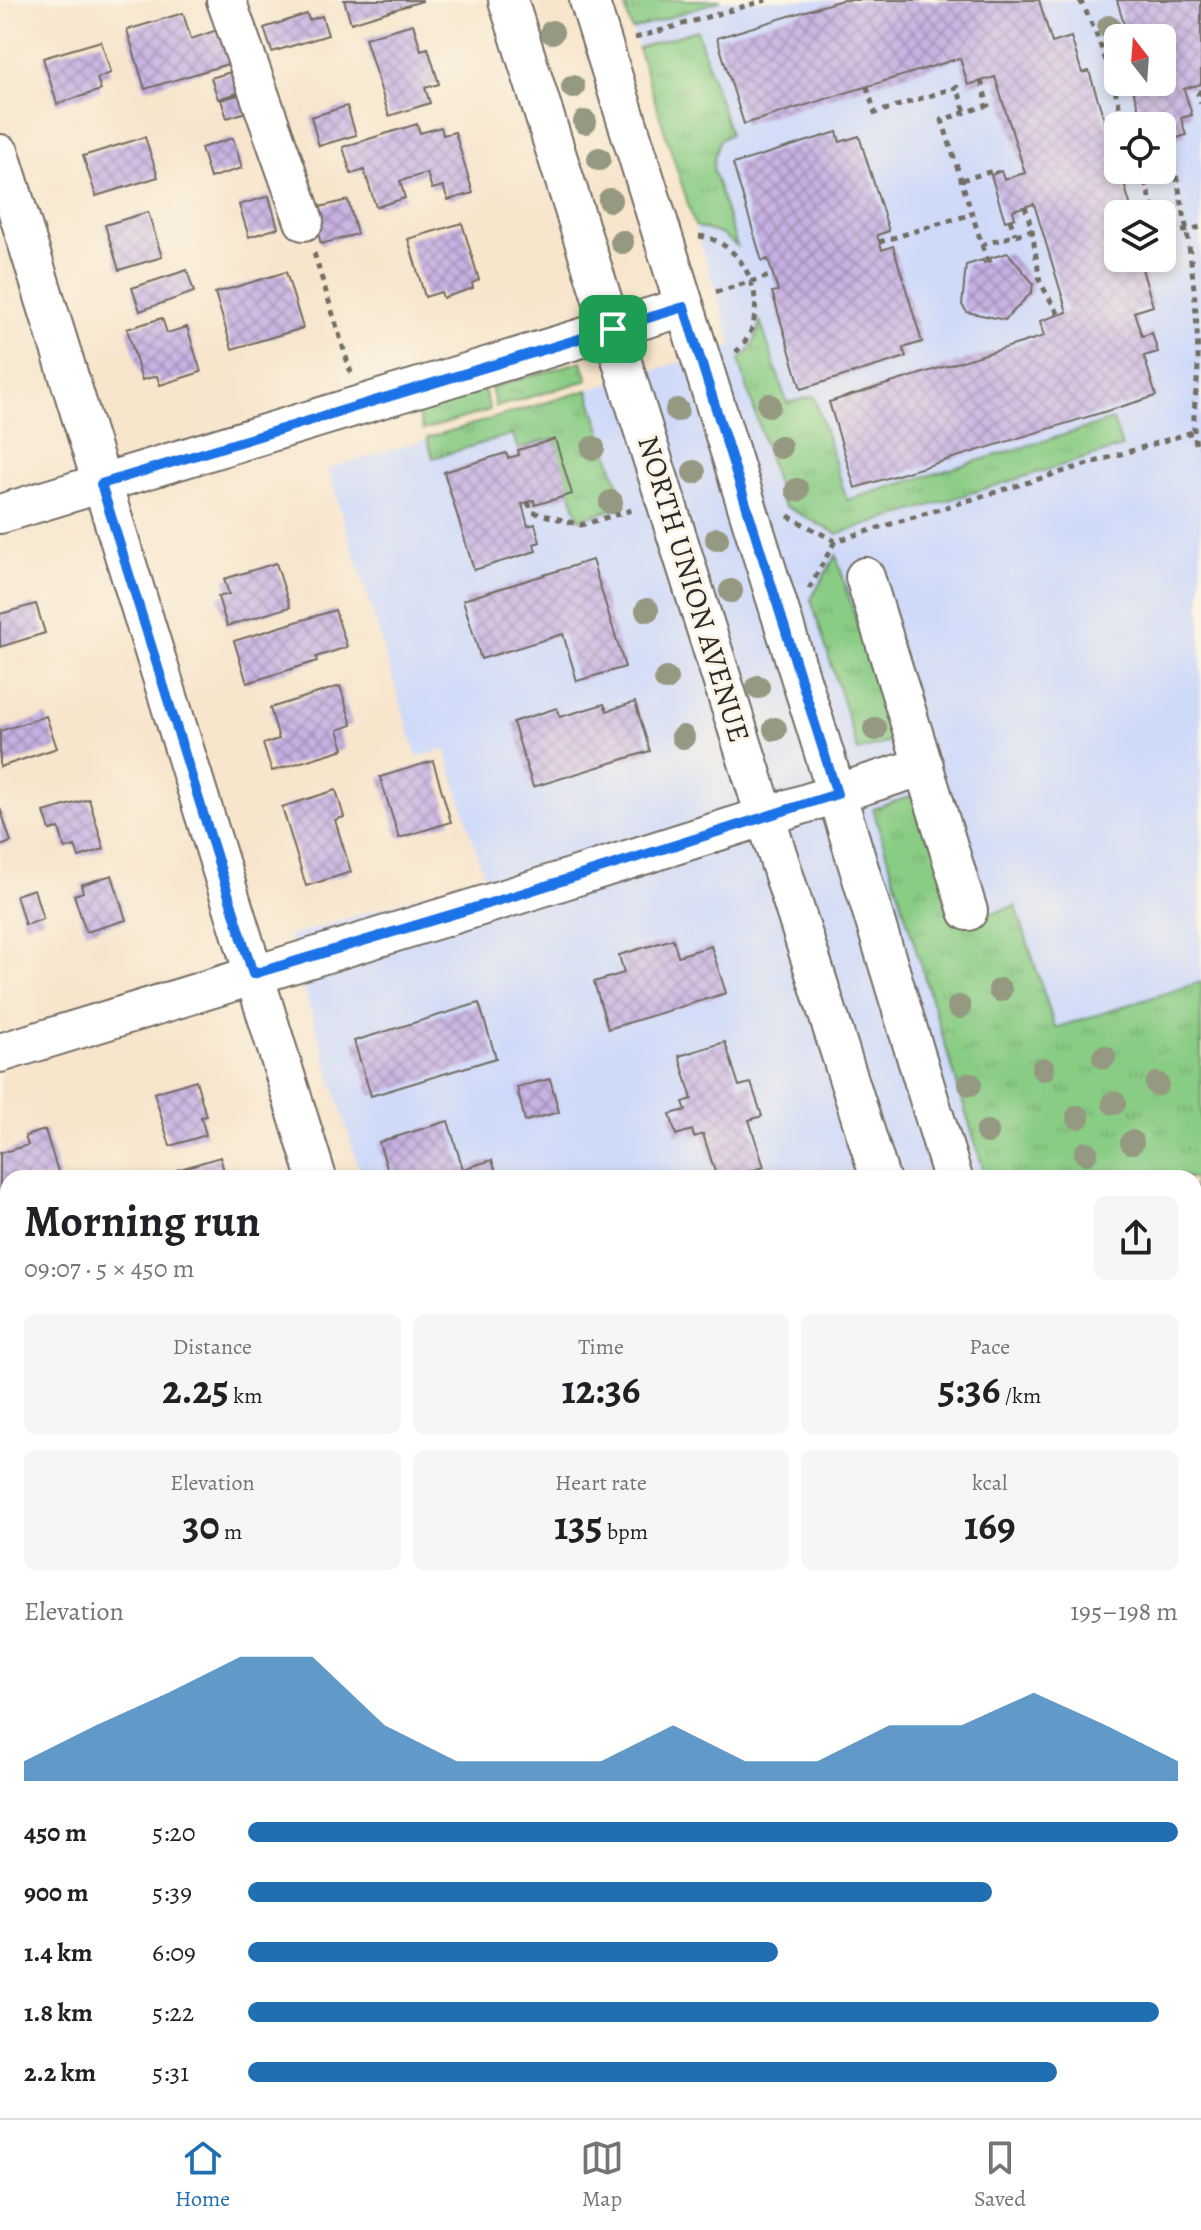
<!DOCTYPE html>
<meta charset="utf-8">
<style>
:root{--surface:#fff;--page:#f6f6f6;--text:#202124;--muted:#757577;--line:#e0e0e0;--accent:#1f6fb2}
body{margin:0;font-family:Alegreya,serif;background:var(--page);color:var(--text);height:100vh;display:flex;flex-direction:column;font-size:30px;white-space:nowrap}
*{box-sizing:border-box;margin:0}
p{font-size:26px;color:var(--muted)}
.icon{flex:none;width:44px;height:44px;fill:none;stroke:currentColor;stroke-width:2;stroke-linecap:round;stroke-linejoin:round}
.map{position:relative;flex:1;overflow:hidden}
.details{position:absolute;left:0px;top:1170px;width:1202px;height:948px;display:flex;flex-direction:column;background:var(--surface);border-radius:24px 24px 0 0;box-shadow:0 4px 12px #0003}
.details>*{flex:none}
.needle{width:52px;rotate:343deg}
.buttons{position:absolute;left:1104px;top:24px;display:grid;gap:16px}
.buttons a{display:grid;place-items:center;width:72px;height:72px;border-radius:12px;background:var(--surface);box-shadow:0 4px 12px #0003;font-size:40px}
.pin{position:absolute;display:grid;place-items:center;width:68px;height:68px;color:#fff;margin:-34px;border-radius:16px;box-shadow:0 4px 12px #0006}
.round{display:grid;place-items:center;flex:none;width:84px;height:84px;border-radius:12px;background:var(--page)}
.head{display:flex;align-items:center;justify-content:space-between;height:136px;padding:0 24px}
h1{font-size:44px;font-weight:700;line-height:60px}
.figures{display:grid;grid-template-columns:repeat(3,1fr);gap:12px;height:136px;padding:8px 24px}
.figures div{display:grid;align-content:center;border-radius:12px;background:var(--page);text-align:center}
.figures b{font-size:40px;font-weight:700}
.figures small{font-size:22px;font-weight:400}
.figures p{font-size:22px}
.chart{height:224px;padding:16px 24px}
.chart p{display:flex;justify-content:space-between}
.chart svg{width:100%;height:144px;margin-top:8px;fill:var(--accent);opacity:.7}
ul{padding:0 24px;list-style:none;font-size:26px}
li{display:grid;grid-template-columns:128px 96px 1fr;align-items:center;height:60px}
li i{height:20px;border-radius:10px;background:var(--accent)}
.tabs{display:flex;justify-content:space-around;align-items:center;height:112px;border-top:2px solid var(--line);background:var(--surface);font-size:22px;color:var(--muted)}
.tabs a{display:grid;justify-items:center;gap:4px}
.tabs .current{color:var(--accent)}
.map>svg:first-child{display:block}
.built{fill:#cfdaf9;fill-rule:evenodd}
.grass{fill:url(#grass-tufts);stroke:#5a7c58;stroke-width:2}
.pitch{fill:#89cc84;stroke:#5a7c58;stroke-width:2}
.building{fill:url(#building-cross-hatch)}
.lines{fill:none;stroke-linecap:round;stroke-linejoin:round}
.minor-casing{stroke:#726c63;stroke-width:42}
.path{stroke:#726c63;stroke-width:5;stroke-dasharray:6 6;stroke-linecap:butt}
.minor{stroke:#fff;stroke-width:38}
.tree{fill:#969982}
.route-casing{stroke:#fff;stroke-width:16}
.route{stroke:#1a73e8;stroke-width:10}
.labels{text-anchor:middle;stroke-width:6;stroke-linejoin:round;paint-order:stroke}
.street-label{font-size:30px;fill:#2b2b2b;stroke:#fcf5e5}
</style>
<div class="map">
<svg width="1201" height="2118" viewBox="0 0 1201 2118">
<defs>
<pattern id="grass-tufts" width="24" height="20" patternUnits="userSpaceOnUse" patternTransform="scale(2)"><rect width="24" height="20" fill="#89cc84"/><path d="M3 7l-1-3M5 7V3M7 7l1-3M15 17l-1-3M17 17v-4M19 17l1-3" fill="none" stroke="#76af72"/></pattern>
<pattern id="building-cross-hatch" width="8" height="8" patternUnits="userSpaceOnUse" patternTransform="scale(2)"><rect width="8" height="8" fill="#c6b0e2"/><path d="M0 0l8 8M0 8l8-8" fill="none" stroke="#a18fb7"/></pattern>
</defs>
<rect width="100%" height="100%" fill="#fcf5e5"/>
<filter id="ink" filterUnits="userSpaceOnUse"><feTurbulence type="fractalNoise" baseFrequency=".0125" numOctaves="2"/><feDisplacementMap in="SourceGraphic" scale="16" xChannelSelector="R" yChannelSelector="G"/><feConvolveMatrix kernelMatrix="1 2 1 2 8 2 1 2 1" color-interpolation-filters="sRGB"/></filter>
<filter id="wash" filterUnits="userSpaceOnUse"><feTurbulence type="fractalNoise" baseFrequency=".006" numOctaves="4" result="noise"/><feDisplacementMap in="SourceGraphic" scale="32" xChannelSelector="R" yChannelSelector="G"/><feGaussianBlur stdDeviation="1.8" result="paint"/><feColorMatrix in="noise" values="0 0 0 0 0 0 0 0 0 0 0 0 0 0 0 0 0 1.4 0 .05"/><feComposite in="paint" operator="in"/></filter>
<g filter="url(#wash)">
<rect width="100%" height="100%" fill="#f7e5cc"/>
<path class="built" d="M623 0H1201V1868L1194 1846V1178H362L288 937 484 876 445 749 417 757 328 469 733 346ZM1118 38H1162V82H1118ZM1118 126H1162V170H1118ZM1118 214H1162V258H1118Z"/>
<path class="grass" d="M623 0H721L632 30Z
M697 30 730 134 719 141 714 157 713 170 737 246 722 235 695 226 638 48Z
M760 320 787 403 814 396 847 500 1113 420 1122 447 837 534 783 505 739 360C753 350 758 336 760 320Z
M582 361 588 380 496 407 491 388Z
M484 390 490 410 423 430 417 410Z
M588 390 625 506 579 519 554 439 545 442 544 440 518 450 513 434 433 458 427 438Z
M836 555 894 740 858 751 811 599Z
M920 793 961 922 1016 906 1055 1028 1201 982V1209L1194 1211V1178H986L873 809Z
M1201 1225V1372L1194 1374V1227Z
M1194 1714 1201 1737V1868L1194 1846Z"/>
<path class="pitch" d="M1201 1372V1737L1194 1714V1374Z"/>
<g id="blocks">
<path class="building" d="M344 0H422V1L351 23Z
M842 0H1039L1052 43 1071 37 1082 73 1089 71 1118 164V170H1120L1133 214H1118V258H1147L1150 267 1142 269 1153 306 1134 312 1142 336 1152 333 1158 352 1144 356 1156 396 855 488 829 402 1044 336 1040 321 1067 312 1034 204 1013 210 1015 218 1005 221 991 175 1001 171 1004 179 1025 173 995 77 968 85 960 58 744 124 717 38Z
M1117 0H1201V84L1184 89 1192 115 1181 118 1186 135 1162 143V126H1144L1132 87 1142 84V82H1162V38H1128Z
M183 13 191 39 220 29 231 63 145 89 127 30Z
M307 14 309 20 322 16 328 35 272 52 264 28Z
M413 24 421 50 428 48 439 84 425 88 430 103 389 116 365 38Z
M101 41 111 73 97 78 101 90 57 104 43 58Z
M234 71 240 92 218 99 211 78Z
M241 94 246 112 227 118 221 100Z
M347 106 356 135 319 146 311 117Z
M417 124 420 133 441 127 443 135 455 132 473 193 448 200 443 186 432 189 427 173 400 181 405 198 376 207 364 170 351 174 343 147Z
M837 132 840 142 859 136 889 231 877 235 882 250 893 246 922 342 903 348 906 357 801 389 772 292 778 291 768 259 762 261 733 164Z
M145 137 158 177 96 196 83 156Z
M233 138 242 168 210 178 201 148Z
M269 196 278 228 249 237 239 205Z
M348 200 357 234 321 244 312 209Z
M148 212 162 257 119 270 105 225Z
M462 223 479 280 472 283 473 288 443 298 441 292 425 297 408 239Z
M1008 253 1033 283 1032 292 1005 320 967 312 962 305 966 265 983 260 984 263 991 261 990 258Z
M187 270 194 292 140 311 132 288Z
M286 272 303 328 232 349 215 293Z
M162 318 167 333 187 327 201 372 160 385 157 376 142 380 127 329Z
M555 439 572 494 535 505 534 500 522 504 528 526 535 524 540 542 534 544 536 551 474 570 444 472 506 453 508 458 519 455 518 450Z
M592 560 625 667 577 681 563 634 481 659 463 600Z
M276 563 290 607 227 626 218 597 229 594 224 579Z
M36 604 45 633 0 647V614Z
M335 610 347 647 316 657 317 661 247 683 234 641Z
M340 686 352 725 338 730 344 749 272 771 263 744 279 739 270 708Z
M635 702 650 751 533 787 513 722 557 708 560 717 604 704 607 711Z
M46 716 57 748 0 767V731Z
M433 761 451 822 399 838 380 777Z
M336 790 344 817 335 820 351 872 306 886 282 807Z
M89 799 104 849 79 857 75 846 65 849 59 828 50 830 44 812Z
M0 808 11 842 0 846Z
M112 875 126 920 86 932 74 895 83 892 81 885Z
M34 889 43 919 25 925 16 895Z
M673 939 678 956 711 946 726 993 608 1029 594 982 624 973 619 955Z
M479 1003 496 1058 371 1096 354 1041Z
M725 1042 739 1086 751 1083 762 1116 749 1120 764 1167 727 1178H717L703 1134 694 1137 692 1130 676 1135 670 1114 686 1110 683 1102 692 1099 679 1056Z
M550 1079 559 1112 525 1121 517 1087Z
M196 1080 206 1116 201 1117 206 1135 170 1146 154 1093Z
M448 1121 463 1169 492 1160 498 1178H390L379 1142Z
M45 1130 60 1178H8V1200L5 1201 0 1185V1153L28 1145 25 1136Z
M220 1157 226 1178H179L177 1170Z
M8 1365V1465H7L0 1441V1426L5 1425 0 1409V1367Z
M8 1702V1749L4 1750 0 1738V1704Z
M8 1912V1947L0 1949V1915Z
M8 1982V2014H7L0 1985Z
M350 2110H401L404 2118H349L347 2111Z
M424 2110H501L502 2114 490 2118H426Z
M679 2110H718L720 2118H681Z
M816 2110H875V2111L851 2118H818Z
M1013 2110H1064L1067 2118H1015Z"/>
</g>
</g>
<g filter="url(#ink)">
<use href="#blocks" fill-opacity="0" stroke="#726c63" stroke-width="2"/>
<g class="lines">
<defs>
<path id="minor" d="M226 0 304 221
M508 0C633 392 754 786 880 1178
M589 0 824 753 953 1178
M0 154 317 1178
M0 514 684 307
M865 577 968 911
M0 1053 517 895 924 766
M0 1320 8 1318
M0 1594 8 1591
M1194 1974 1201 1998
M603 2110 605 2118
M1163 2110 1165 2118
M29 2118 55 2110
M912 2118 937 2110"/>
</defs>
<use href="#minor" class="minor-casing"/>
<path class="path" d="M1080 0C1102 40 1113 83 1125 126
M635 38 766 0
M981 81 988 105 942 120 982 245 1032 230
M867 87 875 113 957 87 965 112
M1201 90 1198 95 1201 103
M1167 141C1187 210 1196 285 1198 356 1199 387 1189 418 1197 448L1201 447
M1140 170 1156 214
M962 180 996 170 997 173
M1025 206 1032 230 1040 282 1059 315
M1010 220 1015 234
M1162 220 1179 232 1201 227
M699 236C736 240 762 283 754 320 752 333 745 343 736 352
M879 242 972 214
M982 245 988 262
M314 253 351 373
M716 292 773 275
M528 502 532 512 581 525 632 510
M788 516 835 541 1193 432
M809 589 835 541
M1194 1220 1201 1218"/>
<use href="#minor" class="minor"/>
</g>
<g class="tree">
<circle cx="1109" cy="27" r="12"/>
<circle cx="552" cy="32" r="12"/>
<circle cx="573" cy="87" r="12"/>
<circle cx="585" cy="122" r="12"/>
<circle cx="599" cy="159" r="12"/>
<circle cx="610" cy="200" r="12"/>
<circle cx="622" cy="242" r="12"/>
<circle cx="769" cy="405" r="12"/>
<circle cx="677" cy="410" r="12"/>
<circle cx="780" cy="447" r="12"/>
<circle cx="593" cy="448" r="12"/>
<circle cx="694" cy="472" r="12"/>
<circle cx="797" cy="490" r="12"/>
<circle cx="611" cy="502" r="12"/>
<circle cx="717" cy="539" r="12"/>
<circle cx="731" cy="591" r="12"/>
<circle cx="647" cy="610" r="12"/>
<circle cx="666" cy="679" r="12"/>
<circle cx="758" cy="687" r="12"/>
<circle cx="775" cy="729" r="12"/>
<circle cx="875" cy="729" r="12"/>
<circle cx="683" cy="737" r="12"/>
<circle cx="1000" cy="990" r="12"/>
<circle cx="959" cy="1007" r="12"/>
<circle cx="1104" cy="1057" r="12"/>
<circle cx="1043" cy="1069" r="12"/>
<circle cx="970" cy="1084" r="12"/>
<circle cx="1157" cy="1084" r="12"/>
<circle cx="1114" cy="1103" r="12"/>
<circle cx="1078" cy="1117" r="12"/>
<circle cx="987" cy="1132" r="12"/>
<circle cx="1132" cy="1142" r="12"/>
<circle cx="1086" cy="1153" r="12"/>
</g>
</g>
<g class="lines" filter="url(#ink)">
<defs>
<path id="route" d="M684 307 837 794 517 895 253 974 101 484Z"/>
</defs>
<use href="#route" class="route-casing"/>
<use href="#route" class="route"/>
</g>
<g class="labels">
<g class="street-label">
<text transform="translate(694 589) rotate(73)" y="10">NORTH UNION AVENUE</text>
</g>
</g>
</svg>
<div class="buttons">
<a><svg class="needle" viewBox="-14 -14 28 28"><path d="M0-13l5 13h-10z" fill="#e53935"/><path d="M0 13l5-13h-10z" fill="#757577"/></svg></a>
<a><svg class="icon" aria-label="locate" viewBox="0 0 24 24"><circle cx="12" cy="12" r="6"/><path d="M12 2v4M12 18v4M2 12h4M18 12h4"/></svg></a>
<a><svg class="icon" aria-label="layers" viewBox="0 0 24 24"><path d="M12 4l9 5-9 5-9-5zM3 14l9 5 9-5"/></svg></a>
</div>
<div class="pin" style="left:613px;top:329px;background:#1e9e55"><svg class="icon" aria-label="arrive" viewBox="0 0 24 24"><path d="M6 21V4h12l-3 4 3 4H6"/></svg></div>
<section class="details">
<div class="head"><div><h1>Morning run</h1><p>09:07 · 5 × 450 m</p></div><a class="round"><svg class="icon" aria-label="share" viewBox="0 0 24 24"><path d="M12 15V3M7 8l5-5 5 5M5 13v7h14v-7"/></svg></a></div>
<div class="figures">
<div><p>Distance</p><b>2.25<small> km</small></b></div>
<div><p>Time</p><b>12:36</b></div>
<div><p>Pace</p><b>5:36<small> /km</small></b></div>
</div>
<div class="figures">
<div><p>Elevation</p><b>30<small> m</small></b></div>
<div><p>Heart rate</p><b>135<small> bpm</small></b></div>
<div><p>kcal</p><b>169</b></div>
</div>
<div class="chart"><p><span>Elevation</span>195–198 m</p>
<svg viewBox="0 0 160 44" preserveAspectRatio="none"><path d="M0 44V38L10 27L20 17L30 6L40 6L50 27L60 38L70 38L80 38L90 27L100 38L110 38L120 27L130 27L140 17L150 27L160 38V44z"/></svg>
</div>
<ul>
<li><b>450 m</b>5:20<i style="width:100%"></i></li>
<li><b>900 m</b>5:39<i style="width:80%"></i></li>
<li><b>1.4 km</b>6:09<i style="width:57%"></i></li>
<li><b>1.8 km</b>5:22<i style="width:98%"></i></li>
<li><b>2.2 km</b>5:31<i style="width:87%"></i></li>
</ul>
</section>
</div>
<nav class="tabs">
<a class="current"><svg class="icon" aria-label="home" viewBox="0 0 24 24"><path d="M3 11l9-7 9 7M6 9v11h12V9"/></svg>Home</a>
<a><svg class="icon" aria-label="map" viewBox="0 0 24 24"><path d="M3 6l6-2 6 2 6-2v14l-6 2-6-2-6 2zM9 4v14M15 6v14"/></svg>Map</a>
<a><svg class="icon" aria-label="saved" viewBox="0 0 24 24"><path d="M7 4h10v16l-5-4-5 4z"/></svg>Saved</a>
</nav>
